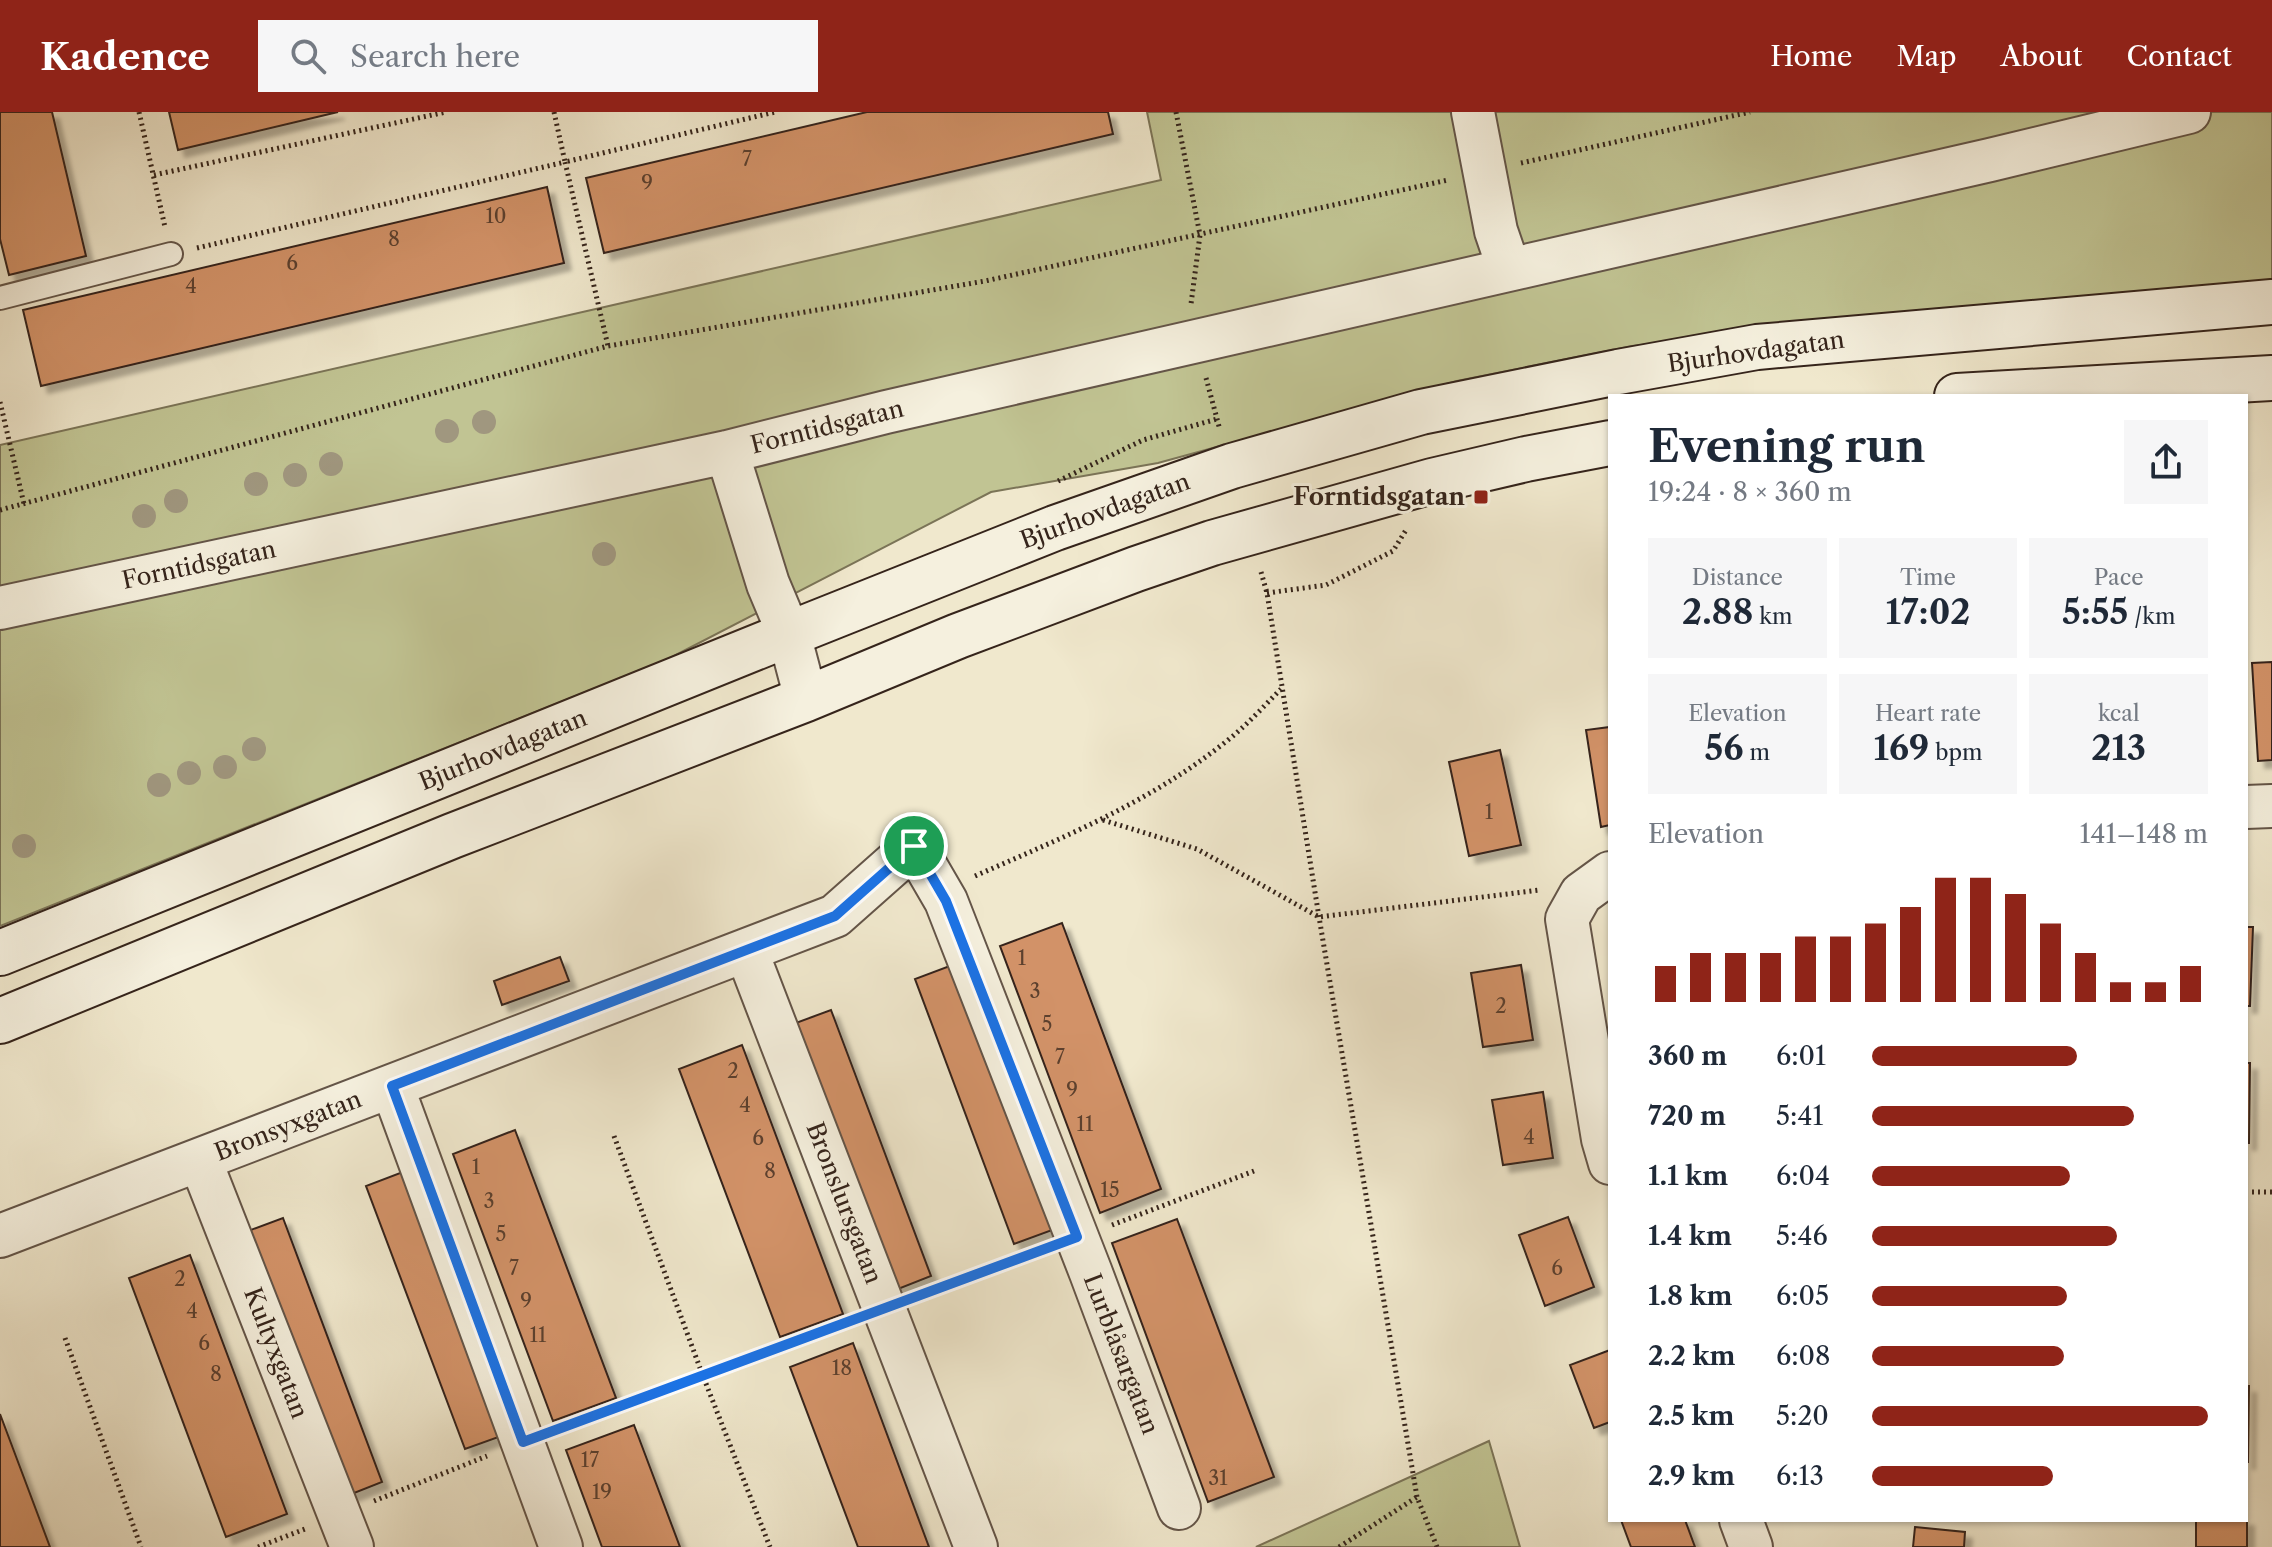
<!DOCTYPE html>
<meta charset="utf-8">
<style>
:root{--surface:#fff;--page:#f6f6f7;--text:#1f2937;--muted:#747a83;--accent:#8f2418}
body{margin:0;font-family:"Libre Caslon Text",serif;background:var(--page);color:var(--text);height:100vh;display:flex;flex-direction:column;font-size:30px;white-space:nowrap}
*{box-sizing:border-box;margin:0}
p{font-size:26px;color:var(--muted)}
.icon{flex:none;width:44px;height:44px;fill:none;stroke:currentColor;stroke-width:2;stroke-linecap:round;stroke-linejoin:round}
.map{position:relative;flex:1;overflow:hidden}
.details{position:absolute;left:1608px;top:282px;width:640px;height:1128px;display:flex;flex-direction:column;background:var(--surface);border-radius:0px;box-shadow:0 2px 6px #0004}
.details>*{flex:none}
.pin{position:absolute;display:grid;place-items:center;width:68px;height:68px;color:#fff;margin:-34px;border:4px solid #fff;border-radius:50%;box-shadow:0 2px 8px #0007}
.round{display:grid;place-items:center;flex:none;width:84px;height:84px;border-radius:0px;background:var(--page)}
.head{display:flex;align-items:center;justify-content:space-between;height:136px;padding:0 40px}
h1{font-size:44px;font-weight:800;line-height:60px}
.stats{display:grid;grid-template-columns:repeat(3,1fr);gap:12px;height:136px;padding:8px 40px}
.stats div{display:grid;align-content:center;border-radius:0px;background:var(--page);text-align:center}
.stats b{font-size:34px;font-weight:800}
.stats small{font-size:22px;font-weight:400}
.stats p{font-size:22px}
.chart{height:224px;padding:16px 40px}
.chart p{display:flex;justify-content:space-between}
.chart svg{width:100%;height:144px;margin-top:8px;stroke:var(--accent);stroke-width:6}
ul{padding:0 40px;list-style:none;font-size:26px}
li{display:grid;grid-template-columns:128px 96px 1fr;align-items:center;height:60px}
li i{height:20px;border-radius:10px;background:var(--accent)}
header{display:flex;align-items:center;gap:48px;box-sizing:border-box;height:112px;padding:0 40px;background:var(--accent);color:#fff}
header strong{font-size:38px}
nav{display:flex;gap:44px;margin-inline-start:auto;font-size:28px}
.search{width:560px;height:72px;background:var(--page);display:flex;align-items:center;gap:20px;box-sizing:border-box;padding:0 28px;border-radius:0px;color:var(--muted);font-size:30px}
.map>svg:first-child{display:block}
.green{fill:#c1c493;stroke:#7b7457;stroke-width:2}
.building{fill:#d29268;stroke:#35241b;stroke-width:2;filter:url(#shadow)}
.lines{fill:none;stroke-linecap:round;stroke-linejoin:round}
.service-casing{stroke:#645548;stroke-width:26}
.minor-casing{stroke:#645548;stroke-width:46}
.secondary-casing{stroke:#35241b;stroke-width:48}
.path{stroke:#35241b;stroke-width:5;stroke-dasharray:2 4;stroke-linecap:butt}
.service{stroke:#f5f0de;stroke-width:22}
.minor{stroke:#f5f0de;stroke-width:42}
.secondary{stroke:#f5f0de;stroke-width:44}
.tree{fill:#a0977f}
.route-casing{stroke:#fff;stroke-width:16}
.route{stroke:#1a73e8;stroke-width:10}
.poi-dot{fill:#8f2418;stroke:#f5f0de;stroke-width:3}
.labels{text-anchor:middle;stroke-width:6;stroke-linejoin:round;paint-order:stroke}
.number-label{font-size:20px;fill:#5c402e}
.street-label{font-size:24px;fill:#35241b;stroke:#f5f0de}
.poi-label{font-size:24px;font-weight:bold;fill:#35241b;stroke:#f5f0de;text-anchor:end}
</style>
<header>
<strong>Kadence</strong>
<div class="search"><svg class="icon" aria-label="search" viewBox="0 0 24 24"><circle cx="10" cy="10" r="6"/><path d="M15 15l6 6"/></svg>Search here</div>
<nav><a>Home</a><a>Map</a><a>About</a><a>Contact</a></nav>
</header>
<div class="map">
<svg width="2272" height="1435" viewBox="0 0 2272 1435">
<defs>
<filter id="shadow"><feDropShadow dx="7" dy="7" stdDeviation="2" flood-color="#0004"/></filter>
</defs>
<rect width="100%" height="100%" fill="#f0e8cd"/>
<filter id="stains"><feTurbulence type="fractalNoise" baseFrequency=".0025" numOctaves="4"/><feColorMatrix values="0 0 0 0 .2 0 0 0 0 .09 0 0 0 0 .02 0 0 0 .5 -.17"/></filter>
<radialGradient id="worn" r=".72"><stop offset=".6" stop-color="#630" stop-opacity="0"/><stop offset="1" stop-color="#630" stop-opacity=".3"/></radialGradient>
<path class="green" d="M1147 0H2272V179L2016 194 1632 234 1457 269 1158 351 991 380 668 547 0 814V333L1161 68Z
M1489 1329 1520 1435H1256Z"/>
<path class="building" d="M0 0H52L86 144 9 163 0 127Z
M169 0H338L178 38Z
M867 0H1108L1113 22 604 141 586 66Z
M547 75 564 151 41 274 23 198Z
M2272 550V648L2258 649 2252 551Z
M1610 615V713L1601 715 1586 618Z
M1500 638 1521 733 1469 744 1449 650Z
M1062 811 1161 1077 1100 1101 1000 834Z
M2246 815H2253L2250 894H2246Z
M560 845 569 869 502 893 494 869Z
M955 852 1055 1117 1014 1132 915 867Z
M1521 853 1533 928 1483 935 1471 861Z
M831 898 931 1164 893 1179 793 912Z
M742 933 843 1202 780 1225 679 957Z
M2246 951H2250L2249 1031H2246Z
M1543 980 1553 1046 1503 1053 1492 988Z
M515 1018 616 1286 553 1309 453 1042Z
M408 1058 507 1322 465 1337 366 1074Z
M1568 1105 1594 1175 1545 1194 1519 1123Z
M283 1106 382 1370 339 1387 240 1122Z
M1177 1107 1274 1365 1208 1390 1112 1131Z
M190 1143 287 1402 226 1425 129 1166Z
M853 1231 929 1435H858L790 1255Z
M1610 1238V1310L1594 1316 1570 1253Z
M2246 1274H2249L2248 1350H2246Z
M0 1302 50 1435H0Z
M634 1313 680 1435H602L566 1338Z
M2247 1407V1435H2196V1408Z
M1621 1408H1685L1695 1435H1631Z
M1915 1415 1965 1420 1964 1435H1913Z"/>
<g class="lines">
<defs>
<path id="service" d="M0 186 171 142"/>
<path id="minor" d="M1473 0 1496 119 1509 157
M727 340 768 472 789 522 806 587
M0 496 727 340 886 300 1990 48 2189 0
M2246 695 2272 694
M1610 761 1581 782 1567 807 1603 1027 1610 1051
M746 838 976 1435
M392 974 561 1435
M200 1048 352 1435
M0 1124 835 804 914 734 946 789 1091 1161 1179 1396
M1741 1408 1751 1435"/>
<path id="secondary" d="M1957 284 2272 266
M0 841 789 522 1055 416 1232 354 1421 300 1618 260 1757 235 2272 190
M0 909 452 724 806 587 958 524 1136 457 1212 431 1432 369 1526 347 1610 331"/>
</defs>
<use href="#service" class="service-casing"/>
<use href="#minor" class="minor-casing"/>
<use href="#secondary" class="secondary-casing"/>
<path class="path" d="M139 0 165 115
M554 0 565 50 775 0
M1176 0 1200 123 1191 192
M1521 51 1750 0
M154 63 446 0
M197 136 565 50 608 234
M1206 266 1220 318
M0 290 24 392
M1058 369 1143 328 1217 307
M0 398 608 234 985 169 1448 68
M1261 460 1267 481 1319 805 1417 1385 1437 1435
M1267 481 1326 473 1393 439 1406 418
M1103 708 1197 737 1319 805 1540 778
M975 764C1064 725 1151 690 1228 628 1247 613 1264 594 1281 577
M614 1024 703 1264 770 1435
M2246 1080H2272
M1112 1113 1254 1059
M921 1184 1042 1139
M65 1226 141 1435
M556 1318 847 1211
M374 1389 487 1344
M258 1435 305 1417
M1339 1435 1417 1385"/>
<use href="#service" class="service"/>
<use href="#minor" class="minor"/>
<use href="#secondary" class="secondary"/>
</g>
<g class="tree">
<circle cx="484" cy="310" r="12"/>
<circle cx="447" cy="319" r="12"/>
<circle cx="331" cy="352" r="12"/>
<circle cx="295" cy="363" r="12"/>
<circle cx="256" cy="372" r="12"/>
<circle cx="176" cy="389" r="12"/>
<circle cx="144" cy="404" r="12"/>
<circle cx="604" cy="442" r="12"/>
<circle cx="254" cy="637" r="12"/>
<circle cx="225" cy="655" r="12"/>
<circle cx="189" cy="661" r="12"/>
<circle cx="159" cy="673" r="12"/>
<circle cx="24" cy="734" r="12"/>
</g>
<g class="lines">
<defs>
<path id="route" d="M914 734 946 789 1077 1125 523 1330 392 974 835 804Z"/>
</defs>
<use href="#route" class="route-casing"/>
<use href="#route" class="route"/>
</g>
<rect class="poi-dot" x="1473" y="377" width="16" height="16" rx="4"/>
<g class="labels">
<g class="number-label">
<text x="747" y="54">7</text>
<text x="647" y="78">9</text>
<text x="496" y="111">10</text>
<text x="394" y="134">8</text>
<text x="292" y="158">6</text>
<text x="191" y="181">4</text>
<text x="1489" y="707">1</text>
<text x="1022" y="853">1</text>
<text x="1035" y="886">3</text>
<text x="1501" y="901">2</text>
<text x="1047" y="919">5</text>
<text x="1060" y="952">7</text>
<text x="733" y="966">2</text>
<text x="1072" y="985">9</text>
<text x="745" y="1000">4</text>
<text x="1085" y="1019">11</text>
<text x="1529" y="1032">4</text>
<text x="758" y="1033">6</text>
<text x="476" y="1062">1</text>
<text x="770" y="1066">8</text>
<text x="1110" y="1085">15</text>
<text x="489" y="1096">3</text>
<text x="501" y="1129">5</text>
<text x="514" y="1163">7</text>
<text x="1557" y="1163">6</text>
<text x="180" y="1174">2</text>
<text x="526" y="1196">9</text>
<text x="192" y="1206">4</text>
<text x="538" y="1230">11</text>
<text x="204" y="1238">6</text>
<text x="842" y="1263">18</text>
<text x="216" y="1269">8</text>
<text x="590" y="1355">17</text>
<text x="1218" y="1373">31</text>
<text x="602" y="1387">19</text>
</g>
<g class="street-label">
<text transform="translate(1756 240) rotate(-8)" y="8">Bjurhovdagatan</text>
<text transform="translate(827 315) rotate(-14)" y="8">Forntidsgatan</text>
<text transform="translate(1105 399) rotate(-20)" y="8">Bjurhovdagatan</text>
<text transform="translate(199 453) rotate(-12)" y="8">Forntidsgatan</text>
<text transform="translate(503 638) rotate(-22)" y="8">Bjurhovdagatan</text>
<text transform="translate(288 1014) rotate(-21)" y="8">Bronsyxgatan</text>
<text transform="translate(844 1091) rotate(69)" y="8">Bronslursgatan</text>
<text transform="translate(276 1241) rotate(69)" y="8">Kultyxgatan</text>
<text transform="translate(1121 1242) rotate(69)" y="8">Lurblåsargatan</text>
</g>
<g class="poi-label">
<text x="1465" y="393">Forntidsgatan</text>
</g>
</g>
<rect width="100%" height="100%" filter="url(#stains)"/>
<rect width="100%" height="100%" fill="url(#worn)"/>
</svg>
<div class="pin" style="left:914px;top:734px;background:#1e9e55"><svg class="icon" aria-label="arrive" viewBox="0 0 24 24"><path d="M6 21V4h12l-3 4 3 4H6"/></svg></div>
<section class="details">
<div class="head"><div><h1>Evening run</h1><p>19:24 · 8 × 360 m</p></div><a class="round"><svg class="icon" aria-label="share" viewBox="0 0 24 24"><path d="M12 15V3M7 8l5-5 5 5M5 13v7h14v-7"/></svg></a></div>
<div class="stats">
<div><p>Distance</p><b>2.88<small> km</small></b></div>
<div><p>Time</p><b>17:02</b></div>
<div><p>Pace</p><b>5:55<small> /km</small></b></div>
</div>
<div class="stats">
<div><p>Elevation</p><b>56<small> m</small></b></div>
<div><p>Heart rate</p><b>169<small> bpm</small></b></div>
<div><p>kcal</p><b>213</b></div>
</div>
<div class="chart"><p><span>Elevation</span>141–148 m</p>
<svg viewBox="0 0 160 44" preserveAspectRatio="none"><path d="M5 44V33M15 44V29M25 44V29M35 44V29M45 44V24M55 44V24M65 44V20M75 44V15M85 44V6M95 44V6M105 44V11M115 44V20M125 44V29M135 44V38M145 44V38M155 44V33"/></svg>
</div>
<ul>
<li><b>360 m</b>6:01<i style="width:61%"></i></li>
<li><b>720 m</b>5:41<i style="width:78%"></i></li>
<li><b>1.1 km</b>6:04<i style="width:59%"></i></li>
<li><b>1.4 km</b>5:46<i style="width:73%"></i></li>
<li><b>1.8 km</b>6:05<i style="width:58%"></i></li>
<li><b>2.2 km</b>6:08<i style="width:57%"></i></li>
<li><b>2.5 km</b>5:20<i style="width:100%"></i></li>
<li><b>2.9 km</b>6:13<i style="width:54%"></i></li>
</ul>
</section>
</div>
